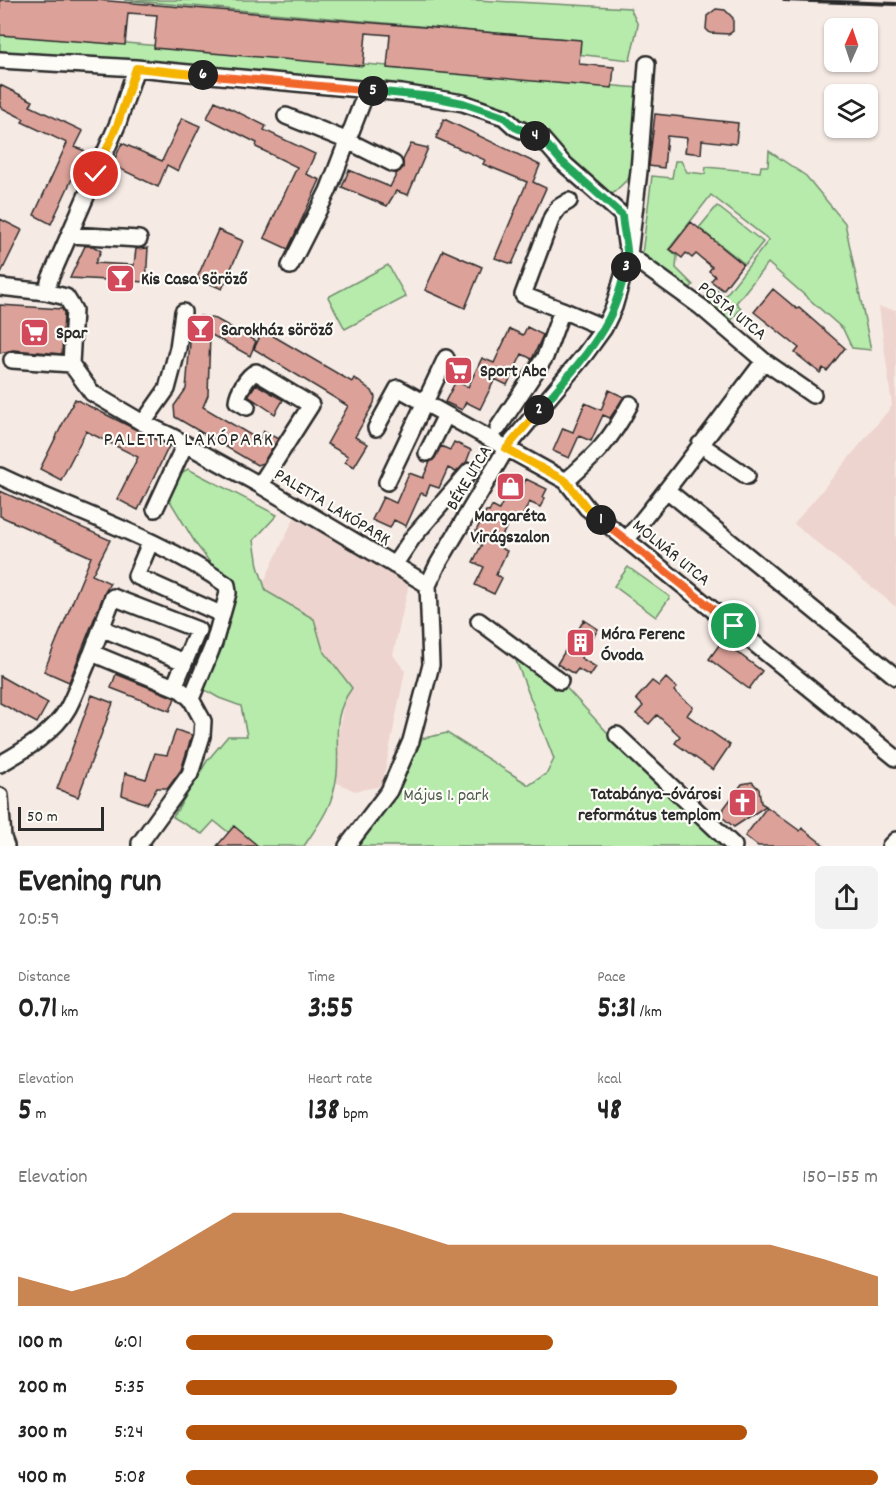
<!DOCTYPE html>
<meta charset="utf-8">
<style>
:root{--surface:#fff;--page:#f2f2f2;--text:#222;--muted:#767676;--accent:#b45309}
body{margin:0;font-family:Dekko,sans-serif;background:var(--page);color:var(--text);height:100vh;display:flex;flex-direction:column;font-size:22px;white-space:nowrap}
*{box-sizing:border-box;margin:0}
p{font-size:20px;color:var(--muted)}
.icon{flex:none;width:33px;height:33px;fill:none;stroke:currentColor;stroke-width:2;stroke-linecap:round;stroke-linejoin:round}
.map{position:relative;height:846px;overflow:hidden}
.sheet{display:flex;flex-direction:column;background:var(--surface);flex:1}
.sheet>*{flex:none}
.needle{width:39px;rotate:3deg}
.buttons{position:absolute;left:824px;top:18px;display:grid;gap:12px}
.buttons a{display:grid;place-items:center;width:54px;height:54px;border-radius:9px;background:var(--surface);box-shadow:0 2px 4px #0004;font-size:30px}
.scale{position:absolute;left:18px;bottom:15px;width:86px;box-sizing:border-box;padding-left:6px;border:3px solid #2b2b2b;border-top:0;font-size:16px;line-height:21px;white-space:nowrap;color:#2b2b2b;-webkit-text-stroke:4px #fdfcf7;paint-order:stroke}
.pin{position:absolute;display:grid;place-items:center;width:51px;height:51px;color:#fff;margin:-26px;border:3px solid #fff;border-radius:50%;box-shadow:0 2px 6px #0007}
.km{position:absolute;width:30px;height:30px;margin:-15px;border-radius:50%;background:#222;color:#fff;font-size:16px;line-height:30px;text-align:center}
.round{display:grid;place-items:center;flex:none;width:63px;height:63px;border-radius:9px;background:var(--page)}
.headline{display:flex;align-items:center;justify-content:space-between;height:102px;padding:0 18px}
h1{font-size:33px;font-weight:800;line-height:45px}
.figures{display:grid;grid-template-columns:repeat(3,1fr);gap:9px;height:102px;padding:6px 18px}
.figures div{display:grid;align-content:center}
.figures b{font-size:30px;font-weight:800}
.figures small{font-size:16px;font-weight:400}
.figures p{font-size:16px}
.chart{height:168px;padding:12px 18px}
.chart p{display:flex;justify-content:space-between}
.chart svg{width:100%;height:108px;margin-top:6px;fill:var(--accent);opacity:.7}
ul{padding:0 18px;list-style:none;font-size:20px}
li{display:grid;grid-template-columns:96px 72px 1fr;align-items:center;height:45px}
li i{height:15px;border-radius:8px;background:var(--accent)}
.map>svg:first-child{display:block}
.built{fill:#eed4ce}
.green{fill:#b6ebac;stroke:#708b6c;stroke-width:1.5}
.building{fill:#dca299;stroke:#2b2b2b;stroke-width:1.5}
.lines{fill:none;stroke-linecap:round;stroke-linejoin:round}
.minor-casing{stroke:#2b2b2b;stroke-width:20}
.minor{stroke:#fdfcf7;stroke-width:15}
.rail{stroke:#2b2b2b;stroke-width:4}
.split-1-casing{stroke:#fff;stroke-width:12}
.split-2-casing{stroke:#fff;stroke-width:12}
.split-3-casing{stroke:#fff;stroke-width:12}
.split-4-casing{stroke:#fff;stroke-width:12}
.split-5-casing{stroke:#fff;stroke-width:12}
.split-6-casing{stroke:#fff;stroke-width:12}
.split-7-casing{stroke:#fff;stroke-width:12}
.split-1{stroke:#f0652b;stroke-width:8}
.split-2{stroke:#f5b400;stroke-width:8}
.split-3{stroke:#22a559;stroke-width:8}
.split-4{stroke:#22a559;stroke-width:8}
.split-5{stroke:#22a559;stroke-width:8}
.split-6{stroke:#f0652b;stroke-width:8}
.split-7{stroke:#f5b400;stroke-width:8}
.labels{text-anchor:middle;stroke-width:4.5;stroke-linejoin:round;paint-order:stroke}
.poi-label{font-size:18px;font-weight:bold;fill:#2b2b2b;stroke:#fdfcf7;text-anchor:start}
.street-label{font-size:18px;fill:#2b2b2b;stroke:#fdfcf7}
.park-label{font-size:18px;fill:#4e5b4b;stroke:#fdfcf7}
.neighbourhood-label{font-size:20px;letter-spacing:1.5px;fill:#2b2b2b;stroke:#fdfcf7}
</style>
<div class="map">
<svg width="896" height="846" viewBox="0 0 896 846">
<rect width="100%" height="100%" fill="#f6eae4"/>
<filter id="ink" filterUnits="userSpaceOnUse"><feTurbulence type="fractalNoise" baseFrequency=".0167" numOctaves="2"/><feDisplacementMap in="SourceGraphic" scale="12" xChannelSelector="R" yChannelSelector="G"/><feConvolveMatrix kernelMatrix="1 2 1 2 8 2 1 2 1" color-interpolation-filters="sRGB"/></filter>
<g filter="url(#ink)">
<path class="built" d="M879 307 896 310V607L794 524 892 406Z
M294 518 410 579 393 655 405 671 382 786 355 791 331 780 346 689 259 592Z"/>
<path class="green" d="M124 0H476L630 8 638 25 630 60 567 53 566 39Z
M0 32 639 88 654 98 645 169 637 175 628 179 606 200 515 127 433 97 0 62Z
M769 151 806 176 845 223 871 350 852 348 843 329 768 263 736 303 741 308 726 328 699 304 713 288 725 296 769 240 711 195 669 249 677 256 676 268 693 285 684 294 642 254 652 176 672 178 675 161H681L687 172 705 174 706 167 760 172 761 166H768Z
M717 206 763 242 745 264 699 228Z
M388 265 406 297 345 329 328 297Z
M188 469 277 515 254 540 258 566 266 591 314 619 323 650 352 688C330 718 340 741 337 774 333 806 321 821 304 846H246L214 821 202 834 173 817 207 761 228 736H247L241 706 219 698 203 689 225 614 221 577 196 544 167 496 177 475Z
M628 567 670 597 656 617 614 586Z
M508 640 560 681 653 782 724 846H348L411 741 447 733 529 785 547 773 554 759Z"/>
<path class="building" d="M0 0H97L581 40 579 64 614 67 612 88 387 68 390 35 366 33 363 66 154 48 157 15 128 13 125 45 0 35Z
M716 9 725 10 733 18V31L729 34 710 33 706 29 707 16Z
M0 85 33 101 30 106 83 131 75 147 85 151 51 224 34 215 67 143 22 122 24 119 0 107Z
M215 101 266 126 264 130 315 154 306 174 320 180 288 249 264 238 297 167 256 147 257 143 207 118Z
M655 114 738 123 736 144 702 140 701 154 685 152 687 138 667 136 664 168 649 166Z
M182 118 200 126 178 171 167 165 158 187 112 165 122 143 162 161Z
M444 119 540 165 533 182 546 188 512 264 495 258 527 182 483 164 485 160 436 138Z
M411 144 428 148 408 195 396 191 387 206 342 187 349 170 390 187 397 173 403 168V160Z
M0 219 22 230 0 275Z
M691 222 743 264 723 290 711 281 715 276 709 271 712 267 696 254 692 258 686 253 682 258 670 249Z
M218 230 243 241 222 289 197 278Z
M85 246H93L101 251 95 263 134 265 136 249 148 248 146 282 70 278Z
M443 250 482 267 465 308 425 290Z
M773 289 797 309 799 308 845 348 827 371 823 368 820 373 795 353 799 348 754 312Z
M0 305 62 309 64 313 62 354 13 350 0 353Z
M200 316 216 319 256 341 250 356 210 334 208 395 203 407 259 440 264 431 278 439 263 463 257 465 175 417 174 406 186 389 192 320Z
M527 327 543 335 532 359 522 354 507 385 495 379 480 409 466 402 462 410 445 402 456 381 468 387 482 358 494 363 510 329 523 335Z
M263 330 352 382 354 378 372 391 375 397 374 403 355 437 368 444 354 467 345 462 348 456 327 444 348 406 254 349Z
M256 384 283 400 275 414 248 396Z
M609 390 624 397 610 418 603 415 591 441 579 436 569 458 553 451 563 428 573 432 585 403 601 410Z
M75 399 169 446 138 510 117 499 138 457 86 431 61 480 40 469Z
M454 442 471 450 466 463 456 472 448 468 439 488 430 485 426 495 421 493 406 526 394 520 390 528 372 520 383 497 396 503 409 473 423 478 430 462 435 458 441 446 450 450Z
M526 479 547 489 543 497 545 498 540 507 529 502 521 520 512 516 497 546 507 551 496 575 502 578 494 594 475 585 484 567 473 562 482 544 475 541 478 536 474 535 486 511 489 512 492 506 499 510 508 491 518 496Z
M0 491 110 540 92 575 110 583 104 594 69 682 44 671 91 557 0 516Z
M584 620 598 629 581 658 596 667 590 676 578 669 574 674 557 664Z
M722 641 762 671 749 689 709 659Z
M116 674 175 698 170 711 111 688Z
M0 676 48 703 37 723 0 703Z
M666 678 677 688 674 691 693 707 687 715 730 745 713 770 675 743 680 736 657 715 649 724 636 714 643 706 636 699 652 681 659 686Z
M92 695 113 703 78 797 57 789Z
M176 730 192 735 181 770 168 788H157L147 804 122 795 125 773 146 779 155 753 167 755Z
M752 782 759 789 761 803 766 806 734 827 722 817 724 808 742 784Z
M767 807 800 831 802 828 825 846H758L745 836Z
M234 826 258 846H217Z"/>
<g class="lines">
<defs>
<path id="minor" d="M0 60 136 68 402 93 463 103 504 117 515 127 542 139 561 161 622 215 626 243
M286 116 348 141 394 164
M70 235 139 239
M629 255 701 307 764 361 813 395
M290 266 328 191 367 90
M0 287 46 292 66 297 74 310 71 364
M46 292 50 279 118 123 136 68
M562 310 523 295 552 217 559 207 569 201
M12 360 71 364
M71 364 92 393 143 423 171 436 260 485 428 585
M247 407 237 401C238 392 247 376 256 372L311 405 260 485
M143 423 167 389 178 348 183 312
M376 428 398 388 566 481 587 508 896 758
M498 428 545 357 562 310 604 328
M700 444 747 476
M427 453 446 415
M0 476C75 512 158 537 227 585L228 593 214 643 191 699
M566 481C596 455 611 440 630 404
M387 482 446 358
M668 491 896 677
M155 509 185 444
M626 540C675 482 718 421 764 361
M150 543 136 576 214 611
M394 565 413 537 470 471
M479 621 560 681
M101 628 184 662
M92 653 113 597 198 630 174 687
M617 735 734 846
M0 764C23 751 55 732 68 708 77 691 83 671 92 653L181 690 191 699 203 721 202 736 190 774 140 843V846
M0 796 3 838 6 846
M347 846 389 791 411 741 431 665 428 585 438 564 506 449 585 354 604 328 614 307 629 255 639 171 647 64
M890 846 896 840"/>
</defs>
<use href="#minor" class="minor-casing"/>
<use href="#minor" class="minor"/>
<path class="rail" d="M784 0 896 4"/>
</g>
</g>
<g class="lines" filter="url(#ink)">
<defs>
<path id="split-1" d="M601 520 734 626"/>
<path id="split-2" d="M539 410 506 449 566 481 587 508 601 520"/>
<path id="split-3" d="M539 410C561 384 586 358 603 329 615 310 621 288 626 267"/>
<path id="split-4" d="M535 136 542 139 561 161 622 215C623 232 630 250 626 267"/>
<path id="split-5" d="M373 91 433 97 463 103 504 117 515 127 535 136"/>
<path id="split-6" d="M203 75 373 91"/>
<path id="split-7" d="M96 174 118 123 136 68 203 75"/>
</defs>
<use href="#split-1" class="split-1-casing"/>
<use href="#split-2" class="split-2-casing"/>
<use href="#split-3" class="split-3-casing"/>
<use href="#split-4" class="split-4-casing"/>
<use href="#split-5" class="split-5-casing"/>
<use href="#split-6" class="split-6-casing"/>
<use href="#split-7" class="split-7-casing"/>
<use href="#split-1" class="split-1"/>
<use href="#split-2" class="split-2"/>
<use href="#split-3" class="split-3"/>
<use href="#split-4" class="split-4"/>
<use href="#split-5" class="split-5"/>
<use href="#split-6" class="split-6"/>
<use href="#split-7" class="split-7"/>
</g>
<defs>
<symbol id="bar-square" viewBox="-11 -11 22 22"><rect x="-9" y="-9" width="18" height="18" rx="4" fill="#d1495b" stroke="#fdfcf7"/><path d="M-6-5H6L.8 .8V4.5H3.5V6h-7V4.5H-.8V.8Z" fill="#fff"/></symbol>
<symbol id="supermarket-square" viewBox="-11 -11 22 22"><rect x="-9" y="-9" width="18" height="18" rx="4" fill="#d1495b" stroke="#fdfcf7"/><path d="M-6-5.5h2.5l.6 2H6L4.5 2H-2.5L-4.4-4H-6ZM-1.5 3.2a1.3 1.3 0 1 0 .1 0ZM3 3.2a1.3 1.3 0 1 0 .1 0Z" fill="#fff"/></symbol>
<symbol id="shop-square" viewBox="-11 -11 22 22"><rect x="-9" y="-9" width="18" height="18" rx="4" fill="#d1495b" stroke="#fdfcf7"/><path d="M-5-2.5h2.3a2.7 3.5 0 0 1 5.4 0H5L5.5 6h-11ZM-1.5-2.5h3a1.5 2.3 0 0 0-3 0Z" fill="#fff"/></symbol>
<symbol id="building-square" viewBox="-11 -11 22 22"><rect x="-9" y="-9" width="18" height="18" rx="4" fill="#d1495b" stroke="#fdfcf7"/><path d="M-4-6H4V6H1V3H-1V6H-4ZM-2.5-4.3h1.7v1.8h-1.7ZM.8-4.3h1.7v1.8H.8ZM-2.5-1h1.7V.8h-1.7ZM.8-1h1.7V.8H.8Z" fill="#fff"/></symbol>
<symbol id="church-square" viewBox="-11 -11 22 22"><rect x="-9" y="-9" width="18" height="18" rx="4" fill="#d1495b" stroke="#fdfcf7"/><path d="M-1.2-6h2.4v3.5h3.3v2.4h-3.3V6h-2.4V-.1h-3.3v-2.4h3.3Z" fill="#fff"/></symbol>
</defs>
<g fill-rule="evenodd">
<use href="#bar-square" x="104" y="262" width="33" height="33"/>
<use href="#bar-square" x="184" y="312" width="33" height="33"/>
<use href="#supermarket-square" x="18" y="316" width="33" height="33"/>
<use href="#supermarket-square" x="442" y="354" width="33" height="33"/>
<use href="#shop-square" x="494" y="470" width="33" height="33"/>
<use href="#building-square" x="564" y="626" width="33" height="33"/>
<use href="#church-square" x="726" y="786" width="33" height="33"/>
</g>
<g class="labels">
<g class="poi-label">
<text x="141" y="284">Kis Casa Söröző</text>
<text x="221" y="335">Sarokház söröző</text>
<text x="56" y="338">Spar</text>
<text x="480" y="376">Sport Abc</text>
<text x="510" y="521" text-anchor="middle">Margaréta<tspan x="510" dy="21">Virágszalon</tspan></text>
<text x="601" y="639">Móra Ferenc<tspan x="601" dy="21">Óvoda</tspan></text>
<text x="721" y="799" text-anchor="end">Tatabánya–óvárosi<tspan x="721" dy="21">református templom</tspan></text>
</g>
<g class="street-label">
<text transform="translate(733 310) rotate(39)" y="6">POSTA UTCA</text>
<text transform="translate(468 477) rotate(-59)" y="6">BÉKE UTCA</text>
<text transform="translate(333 506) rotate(31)" y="6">PALETTA LAKÓPARK</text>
<text transform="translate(672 552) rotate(39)" y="6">MOLNÁR UTCA</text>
</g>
<g class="park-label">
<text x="446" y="800">Május 1. park</text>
</g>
<g class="neighbourhood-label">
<text x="189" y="445">PALETTA LAKÓPARK</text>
</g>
</g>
</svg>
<div class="buttons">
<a><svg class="needle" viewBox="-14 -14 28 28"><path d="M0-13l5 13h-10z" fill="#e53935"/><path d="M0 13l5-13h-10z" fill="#767676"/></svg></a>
<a><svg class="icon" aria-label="layers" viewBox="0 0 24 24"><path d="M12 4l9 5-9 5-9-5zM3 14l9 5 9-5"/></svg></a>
</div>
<div class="scale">50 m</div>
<div class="pin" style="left:734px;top:626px;background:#1e9e55"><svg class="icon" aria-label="arrive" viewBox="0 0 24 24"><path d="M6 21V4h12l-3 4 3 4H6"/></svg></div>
<div class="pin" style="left:96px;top:174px;background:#d93025"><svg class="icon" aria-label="check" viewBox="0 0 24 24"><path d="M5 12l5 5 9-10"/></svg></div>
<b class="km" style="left:601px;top:520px">1</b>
<b class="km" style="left:539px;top:410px">2</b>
<b class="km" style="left:626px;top:267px">3</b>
<b class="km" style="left:535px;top:136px">4</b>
<b class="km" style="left:373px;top:91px">5</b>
<b class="km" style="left:203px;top:75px">6</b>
</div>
<section class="sheet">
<div class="headline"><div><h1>Evening run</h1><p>20:59</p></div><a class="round"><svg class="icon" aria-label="share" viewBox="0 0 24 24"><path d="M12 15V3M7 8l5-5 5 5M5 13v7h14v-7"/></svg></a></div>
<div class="figures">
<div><p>Distance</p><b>0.71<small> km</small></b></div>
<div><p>Time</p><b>3:55</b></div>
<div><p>Pace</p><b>5:31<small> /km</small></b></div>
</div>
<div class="figures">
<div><p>Elevation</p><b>5<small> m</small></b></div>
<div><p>Heart rate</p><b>138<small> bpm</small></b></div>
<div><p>kcal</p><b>48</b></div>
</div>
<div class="chart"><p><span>Elevation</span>150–155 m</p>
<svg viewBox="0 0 160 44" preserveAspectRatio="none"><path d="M0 44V32L10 38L20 32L30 19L40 6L50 6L60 6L70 12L80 19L90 19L100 19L110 19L120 19L130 19L140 19L150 25L160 32V44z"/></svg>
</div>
<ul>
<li><b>100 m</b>6:01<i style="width:53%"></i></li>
<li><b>200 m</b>5:35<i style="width:71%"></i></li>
<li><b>300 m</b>5:24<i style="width:81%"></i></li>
<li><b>400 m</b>5:08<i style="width:100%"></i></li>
</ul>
</section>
